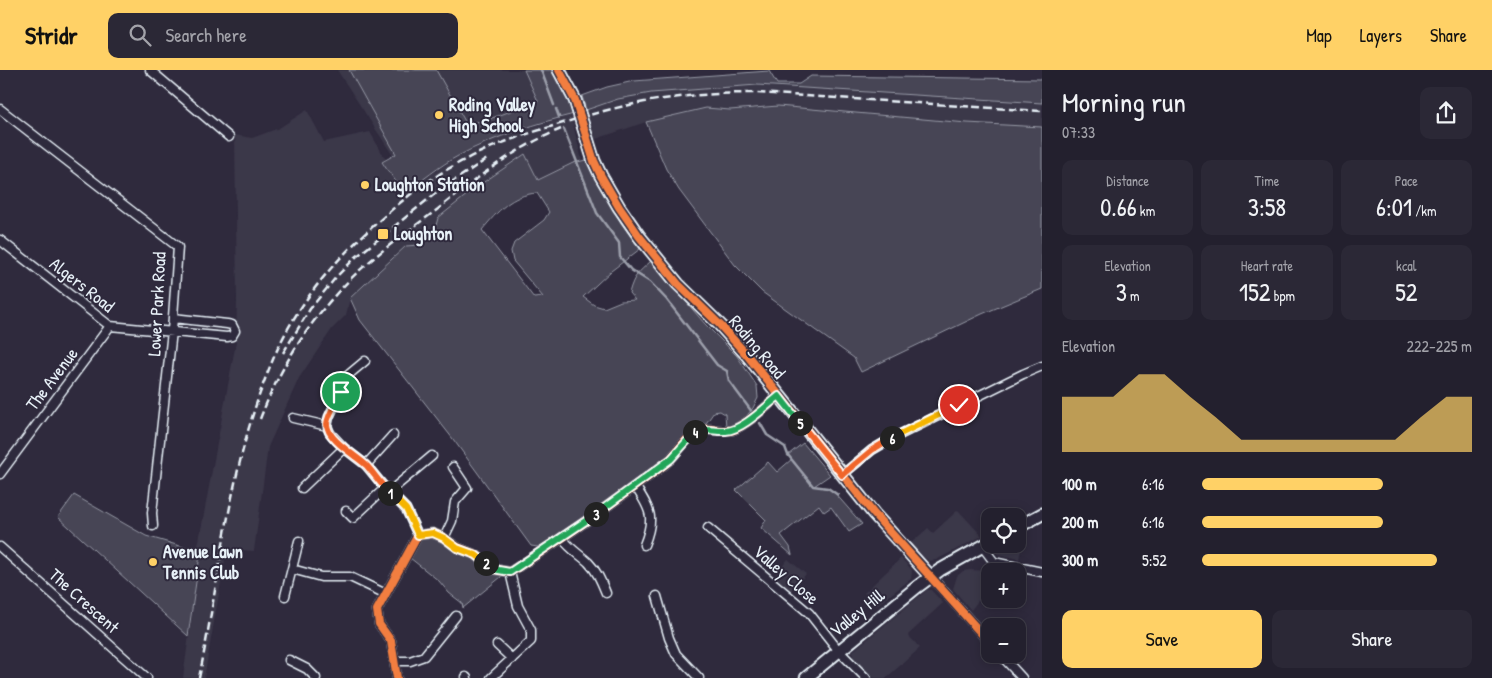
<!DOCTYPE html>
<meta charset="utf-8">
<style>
:root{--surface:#23202e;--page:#2b2836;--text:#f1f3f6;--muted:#a3a3aa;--line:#403e4a;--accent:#ffd166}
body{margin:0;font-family:"Patrick Hand",sans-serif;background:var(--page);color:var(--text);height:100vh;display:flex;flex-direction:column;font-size:19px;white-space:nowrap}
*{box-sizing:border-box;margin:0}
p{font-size:16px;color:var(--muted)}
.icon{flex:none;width:28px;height:28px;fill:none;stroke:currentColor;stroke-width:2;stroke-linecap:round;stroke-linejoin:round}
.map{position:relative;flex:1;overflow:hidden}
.side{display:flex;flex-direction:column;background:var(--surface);width:450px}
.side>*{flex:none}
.controls{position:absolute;left:981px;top:438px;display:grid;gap:10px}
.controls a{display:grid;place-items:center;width:45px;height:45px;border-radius:10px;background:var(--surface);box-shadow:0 2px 12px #0003,0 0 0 1px var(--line);font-size:25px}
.pin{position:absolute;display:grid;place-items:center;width:42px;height:42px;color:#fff;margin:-21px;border:2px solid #fff;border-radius:50%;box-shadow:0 1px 5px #0007}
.km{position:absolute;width:25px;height:25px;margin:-12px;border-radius:50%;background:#222;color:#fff;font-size:14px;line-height:25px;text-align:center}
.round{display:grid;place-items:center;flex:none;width:52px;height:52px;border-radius:10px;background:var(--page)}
.headline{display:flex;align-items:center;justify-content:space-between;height:85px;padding:0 20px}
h1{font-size:28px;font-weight:600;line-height:38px}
.stats{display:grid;grid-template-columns:repeat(3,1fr);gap:8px;height:85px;padding:5px 20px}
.stats div{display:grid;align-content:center;border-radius:10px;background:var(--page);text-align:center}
.stats b{font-size:25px;font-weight:600}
.stats small{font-size:14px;font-weight:400}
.stats p{font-size:14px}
.chart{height:140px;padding:10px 20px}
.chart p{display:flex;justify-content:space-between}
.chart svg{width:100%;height:90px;margin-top:5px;fill:var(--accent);opacity:.7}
.cta{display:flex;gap:10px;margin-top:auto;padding:10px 20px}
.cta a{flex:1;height:58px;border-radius:10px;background:var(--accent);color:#111;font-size:20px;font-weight:600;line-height:58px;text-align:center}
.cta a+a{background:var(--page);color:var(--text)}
ul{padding:0 20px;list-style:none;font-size:16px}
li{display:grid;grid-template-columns:80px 60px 1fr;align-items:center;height:38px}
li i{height:12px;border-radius:6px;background:var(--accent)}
header{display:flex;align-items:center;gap:30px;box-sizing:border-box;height:70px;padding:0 25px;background:var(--accent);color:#111}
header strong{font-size:24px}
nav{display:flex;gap:28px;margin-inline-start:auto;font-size:18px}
.search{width:350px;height:45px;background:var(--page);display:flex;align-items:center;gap:12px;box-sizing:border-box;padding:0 18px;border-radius:10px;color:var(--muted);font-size:19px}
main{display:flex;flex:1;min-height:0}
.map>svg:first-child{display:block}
.built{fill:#3b3749}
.green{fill:#464455;stroke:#979aa6;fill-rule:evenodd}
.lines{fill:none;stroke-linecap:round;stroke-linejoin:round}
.stream{stroke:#9c9fab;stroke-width:2.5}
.street-casing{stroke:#e8f1f8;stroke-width:11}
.secondary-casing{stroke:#e8f1f8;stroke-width:15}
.street{stroke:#2f2a3d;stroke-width:8}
.secondary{stroke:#2f2a3d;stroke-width:11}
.rail{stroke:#e8f1f8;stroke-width:2.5;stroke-dasharray:8 4;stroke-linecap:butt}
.cycleway-casing{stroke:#2f2a3d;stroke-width:11}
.cycleway{stroke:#f27e40;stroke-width:8}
.split-1-casing{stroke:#fff;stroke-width:10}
.split-2-casing{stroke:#fff;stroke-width:10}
.split-3-casing{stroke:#fff;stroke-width:10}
.split-4-casing{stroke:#fff;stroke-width:10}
.split-5-casing{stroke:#fff;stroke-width:10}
.split-6-casing{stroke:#fff;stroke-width:10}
.split-7-casing{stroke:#fff;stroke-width:10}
.split-1{stroke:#f0652b;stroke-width:6}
.split-2{stroke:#f5b400;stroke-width:6}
.split-3{stroke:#22a559;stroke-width:6}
.split-4{stroke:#22a559;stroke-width:6}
.split-5{stroke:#22a559;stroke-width:6}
.split-6{stroke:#f0652b;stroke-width:6}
.split-7{stroke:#f5b400;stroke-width:6}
.poi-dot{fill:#ffd166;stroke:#2f2a3d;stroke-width:2}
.labels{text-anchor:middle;stroke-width:4;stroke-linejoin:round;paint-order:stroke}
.poi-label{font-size:18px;font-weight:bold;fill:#e8f1f8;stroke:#2f2a3d;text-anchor:start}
.street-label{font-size:18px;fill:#e8f1f8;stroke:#2f2a3d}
</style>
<header>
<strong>Stridr</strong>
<div class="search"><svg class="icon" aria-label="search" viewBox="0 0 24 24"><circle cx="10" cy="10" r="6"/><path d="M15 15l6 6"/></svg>Search here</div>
<nav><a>Map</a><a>Layers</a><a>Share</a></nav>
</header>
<main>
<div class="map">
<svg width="1042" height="608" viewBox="0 0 1042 608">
<rect width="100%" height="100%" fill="#2f2a3d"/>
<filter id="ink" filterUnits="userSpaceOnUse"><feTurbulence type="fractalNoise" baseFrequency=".02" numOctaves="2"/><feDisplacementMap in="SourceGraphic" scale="10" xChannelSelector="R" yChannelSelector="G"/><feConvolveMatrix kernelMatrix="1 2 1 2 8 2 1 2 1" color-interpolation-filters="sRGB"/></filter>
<g filter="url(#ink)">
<path class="built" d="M337 0H530L546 32 401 98Z
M811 6 1042 9V68L706 38 646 52 593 70 583 43 586 39 583 31 628 21 674 18 799 14Z
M307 40 324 72 370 62 386 90 382 92 404 123 458 86 494 69 571 45 582 91 573 93 538 110 525 84 418 175 406 176 350 228 346 245 332 259 299 308 268 377 254 481 227 479 204 608H183L200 485 197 481 236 272 237 230 235 65 252 68 279 58Z
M958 440 982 466 936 490 929 491 921 485 910 474 928 458 933 463Z
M1024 464 1019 489 997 484 996 480 998 477 1005 474H1018V467Z
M901 488 912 500 911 509 876 536 864 523Z
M788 489 806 504 790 522 773 508Z
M970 500 992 501H990L984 523 971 540 953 519 957 506 963 501Z
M927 520H931L943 533 908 565 920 578 886 608H874L853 587V581Z"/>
<path class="green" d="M349 0H436L466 53 484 51 538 31 524 0H560L578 43C538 53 495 66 458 86 439 96 422 111 404 123 397 111 389 104 382 92L396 84Z
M769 1 777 14H799L811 6 1042 9V33L757 15 651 23 618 29 586 40 582 26 607 17 634 11Z
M778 36 967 53 1042 57V219L982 244 861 302 854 288 762 222 735 195 679 120 666 99 646 52 706 38 730 40Z
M525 84 538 110 573 93 586 90 621 153 640 179 611 201 583 227 594 235 604 238 621 231 635 230 629 223C634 205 638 203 651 191L705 254 737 286 757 316 758 328 753 338 735 360 726 357 725 344 720 341 714 342 702 359 671 389 562 468 538 477 531 476 453 369 360 250 350 228 406 176 419 175 435 159 438 148 478 116ZM537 123 549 142 544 150 514 173 511 181 513 191 543 227 534 228 482 160C498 141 511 125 537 123Z
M803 373 830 405 814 416 829 419 834 422 862 454 849 462 831 437 824 442 819 435 781 465 790 477 792 485 761 458 766 450 736 420 768 392 777 402 792 389 788 385Z
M74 425 146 466 197 481 200 485 188 566 58 447Z
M423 468 438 469 474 488 490 501 501 505V507L463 538 462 533 449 523 439 511 410 488 417 472Z"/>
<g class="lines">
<path class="stream" d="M541 0 554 35
M556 39 559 47
M564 59 597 143 619 173 620 187 631 200 650 212 667 230 717 295 727 301 729 311 752 342
M760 353 767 365 785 377 788 385 813 416 828 418 838 425"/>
<defs>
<path id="street" d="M150 0 229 67
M0 39 178 177 172 261 152 443 153 456
M0 170 110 256 227 267 232 266 235 261 232 255 227 254 173 248
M365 291 347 306 344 311 341 322 329 347 327 356 330 363 344 378 366 395 385 418 406 439 418 465
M293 348 327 356
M366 395 393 365
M0 404 110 256
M842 405 872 380 891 369 1023 304 1042 296
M635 416C651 440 655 448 644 475
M302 418 344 378
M389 422 432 386
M346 441 353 448 385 418
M708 458 809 543 839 581 866 608
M444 468 452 451 455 432 467 418 453 397
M562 468C571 480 578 483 588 492 597 501 601 511 606 523
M982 476 994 492 1042 502
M0 477 147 608
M292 499 321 507H350L386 524
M931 507 990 573
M285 526 299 471
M657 526 669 568 676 584 699 608
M497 575 512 589
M1000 584 1022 608
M289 590 307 599 316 608
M395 591H410L424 586 456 546
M466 607 467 608
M397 608 391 571 379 554 377 540 418 465 433 463 444 468 457 477 476 485 493 499 510 502C563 469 614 432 664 395 676 386 683 370 695 362 706 355 721 363 733 360 745 356 768 335 779 326
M491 608 531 571V560L518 536 510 502"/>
<path id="secondary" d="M559 0 575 30 594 91 601 106 619 137 639 166 678 214 720 255 747 285 874 444 931 507
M1018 457 1042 444
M806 608 917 517 940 500 990 472"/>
</defs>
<use href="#street" class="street-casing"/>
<use href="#secondary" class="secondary-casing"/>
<use href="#street" class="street"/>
<use href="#secondary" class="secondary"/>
<path class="rail" d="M283 283 310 239 337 206 356 187 441 119 487 89
M260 349C283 289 320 234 369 192 391 173 415 156 438 139 478 107 513 79 561 59
M199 608C221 501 230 389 274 287 295 238 329 196 369 160 396 135 425 111 457 94 491 75 526 64 563 53 580 48 595 43 612 39 660 27 708 23 757 23L1042 41"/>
<defs>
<path id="cycleway" d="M559 0 575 30 594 91 601 106 619 137 639 166 678 214 720 255 747 285 874 444 990 573
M397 608 391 571 379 554 377 540 418 465 433 463 444 468 457 477 476 485 493 499 510 502C563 469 614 432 664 395 676 386 683 370 695 362 706 355 721 363 733 360 745 356 768 335 779 326"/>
</defs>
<use href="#cycleway" class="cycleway-casing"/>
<use href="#cycleway" class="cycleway"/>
</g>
</g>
<g class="lines" filter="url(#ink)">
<defs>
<path id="split-1" d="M341 322C337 332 328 344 327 354 327 370 357 386 367 396 375 405 381 415 390 423"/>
<path id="split-2" d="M390 423 406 439 418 465 433 463 444 468 457 478 476 485 486 493"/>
<path id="split-3" d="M486 493 493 499 510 502 596 444"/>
<path id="split-4" d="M596 444 671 389 695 362"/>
<path id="split-5" d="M695 362C706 357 715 362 726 361 743 360 766 336 779 326L800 353"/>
<path id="split-6" d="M800 353 842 405 872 380 892 368"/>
<path id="split-7" d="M892 368 959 335"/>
</defs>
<use href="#split-1" class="split-1-casing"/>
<use href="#split-2" class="split-2-casing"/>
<use href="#split-3" class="split-3-casing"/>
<use href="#split-4" class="split-4-casing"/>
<use href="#split-5" class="split-5-casing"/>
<use href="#split-6" class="split-6-casing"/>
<use href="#split-7" class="split-7-casing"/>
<use href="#split-1" class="split-1"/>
<use href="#split-2" class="split-2"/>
<use href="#split-3" class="split-3"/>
<use href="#split-4" class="split-4"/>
<use href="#split-5" class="split-5"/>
<use href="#split-6" class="split-6"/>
<use href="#split-7" class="split-7"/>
</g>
<g class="poi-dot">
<circle cx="439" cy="45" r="5"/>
<circle cx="365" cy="115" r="5"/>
<rect x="377" y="158" width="12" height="12" rx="2.5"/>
<circle cx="153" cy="492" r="5"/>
</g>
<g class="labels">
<g class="poi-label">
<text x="449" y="41">Roding Valley<tspan x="449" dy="21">High School</tspan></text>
<text x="375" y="121">Loughton Station</text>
<text x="394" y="170">Loughton</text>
<text x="163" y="488">Avenue Lawn<tspan x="163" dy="21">Tennis Club</tspan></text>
</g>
<g class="street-label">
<text transform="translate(82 215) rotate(38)" y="6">Algers Road</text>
<text transform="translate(157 234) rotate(-87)" y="6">Lower Park Road</text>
<text transform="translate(757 277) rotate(50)" y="6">Roding Road</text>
<text transform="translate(52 309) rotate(-53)" y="6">The Avenue</text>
<text transform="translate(786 505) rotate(41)" y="6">Valley Close</text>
<text transform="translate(84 531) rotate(42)" y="6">The Crescent</text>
<text transform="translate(857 543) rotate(-39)" y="6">Valley Hill</text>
</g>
</g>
</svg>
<div class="controls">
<a><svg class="icon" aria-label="locate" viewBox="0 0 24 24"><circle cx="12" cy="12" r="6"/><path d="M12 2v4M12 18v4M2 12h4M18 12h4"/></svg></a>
<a>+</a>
<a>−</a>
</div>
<div class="pin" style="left:341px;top:322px;background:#1e9e55"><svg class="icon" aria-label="arrive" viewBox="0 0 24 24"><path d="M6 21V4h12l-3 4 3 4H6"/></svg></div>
<div class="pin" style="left:959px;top:335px;background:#d93025"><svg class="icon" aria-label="check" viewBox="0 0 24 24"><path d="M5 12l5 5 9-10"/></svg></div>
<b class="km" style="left:390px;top:423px">1</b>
<b class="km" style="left:486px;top:493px">2</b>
<b class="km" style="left:596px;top:444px">3</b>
<b class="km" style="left:695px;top:362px">4</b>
<b class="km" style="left:800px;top:353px">5</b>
<b class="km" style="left:892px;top:368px">6</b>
</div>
<section class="side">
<div class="headline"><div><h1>Morning run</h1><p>07:33</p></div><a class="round"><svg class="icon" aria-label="share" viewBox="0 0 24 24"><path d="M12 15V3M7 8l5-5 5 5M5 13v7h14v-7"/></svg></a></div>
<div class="stats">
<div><p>Distance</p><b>0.66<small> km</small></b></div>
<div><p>Time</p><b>3:58</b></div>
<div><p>Pace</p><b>6:01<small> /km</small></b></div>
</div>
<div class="stats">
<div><p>Elevation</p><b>3<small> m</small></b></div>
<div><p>Heart rate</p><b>152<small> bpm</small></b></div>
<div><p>kcal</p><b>52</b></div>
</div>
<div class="chart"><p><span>Elevation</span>222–225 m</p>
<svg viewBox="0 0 160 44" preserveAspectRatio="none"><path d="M0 44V17L10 17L20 17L30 6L40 6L50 17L60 27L70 38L80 38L90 38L100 38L110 38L120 38L130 38L140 27L150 17L160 17V44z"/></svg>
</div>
<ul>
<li><b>100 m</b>6:16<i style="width:67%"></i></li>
<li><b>200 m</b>6:16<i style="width:67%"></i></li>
<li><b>300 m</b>5:52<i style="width:87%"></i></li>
</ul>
<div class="cta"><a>Save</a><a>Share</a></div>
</section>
</main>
